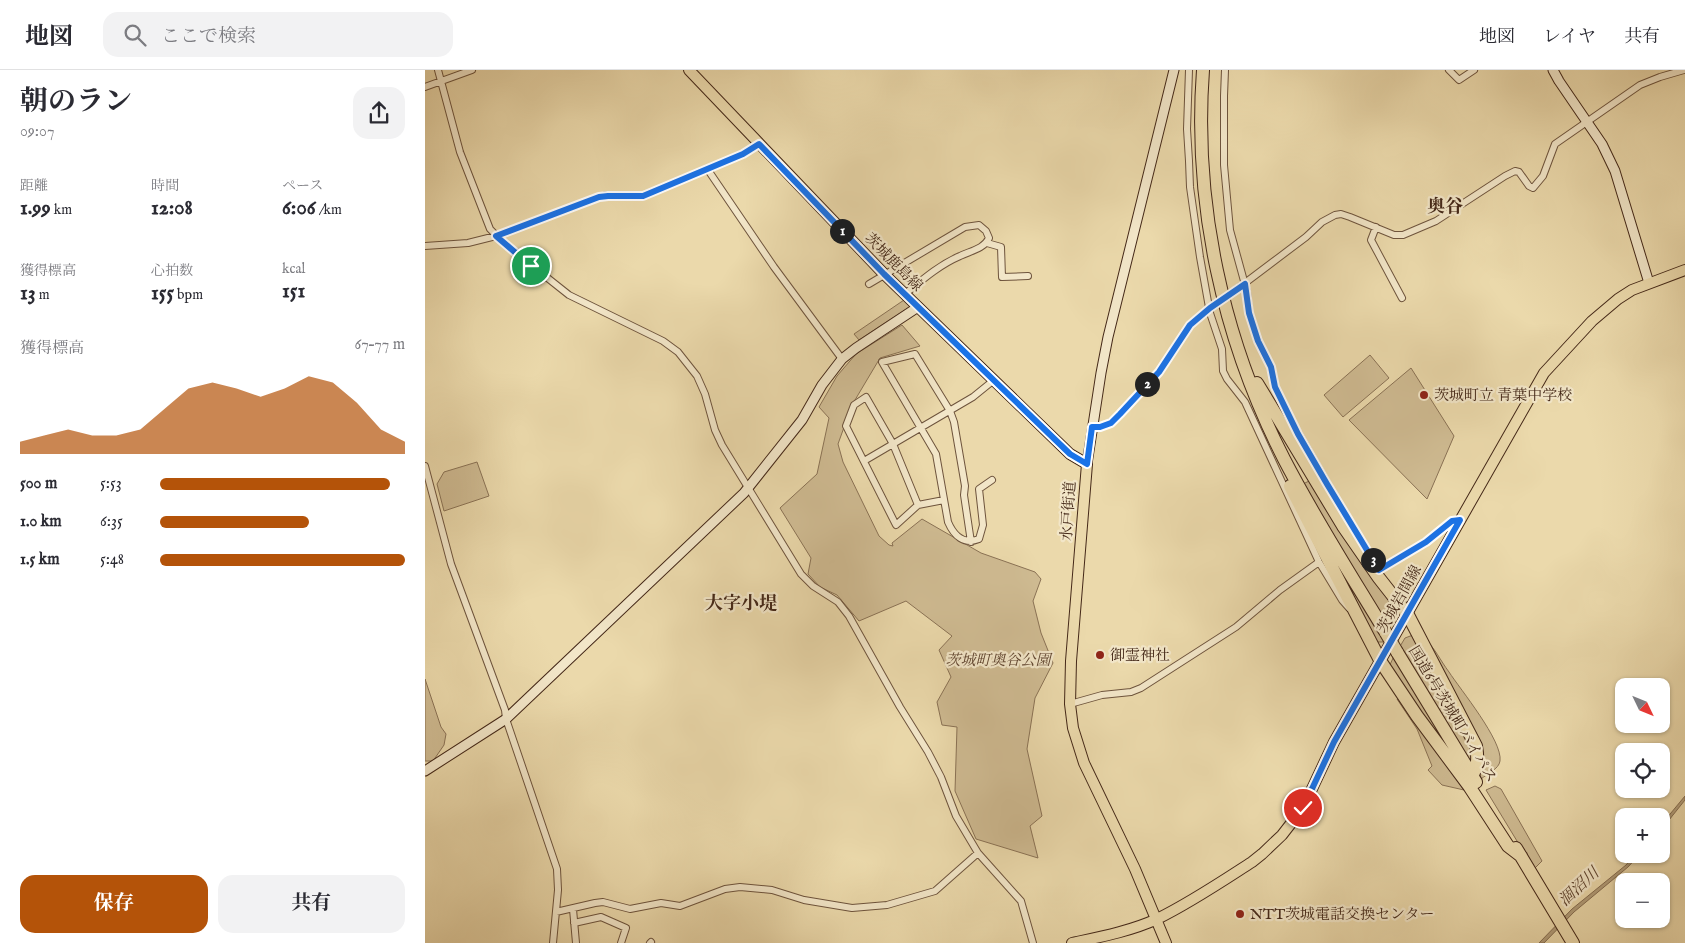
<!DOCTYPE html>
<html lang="ja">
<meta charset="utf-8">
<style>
:root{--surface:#fff;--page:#f2f2f3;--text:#2b2b33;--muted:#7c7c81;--line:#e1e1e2;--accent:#b45309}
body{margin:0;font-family:"IM FELL English","Noto Serif JP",serif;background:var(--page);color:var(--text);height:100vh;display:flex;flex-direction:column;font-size:19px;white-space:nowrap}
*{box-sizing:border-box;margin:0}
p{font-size:16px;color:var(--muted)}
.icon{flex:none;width:28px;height:28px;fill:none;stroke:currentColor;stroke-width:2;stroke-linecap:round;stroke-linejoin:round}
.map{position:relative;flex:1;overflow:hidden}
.side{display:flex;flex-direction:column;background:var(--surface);width:425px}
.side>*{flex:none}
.needle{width:32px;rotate:133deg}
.controls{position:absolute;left:1190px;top:608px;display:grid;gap:10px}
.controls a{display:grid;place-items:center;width:55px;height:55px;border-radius:10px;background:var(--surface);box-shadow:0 1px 4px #0004;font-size:25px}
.pin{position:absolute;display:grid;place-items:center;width:42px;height:42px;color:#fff;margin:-21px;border:2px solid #fff;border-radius:50%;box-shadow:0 1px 5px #0007}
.km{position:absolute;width:25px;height:25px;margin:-12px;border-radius:50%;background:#222;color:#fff;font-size:14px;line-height:25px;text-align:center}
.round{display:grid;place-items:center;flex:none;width:52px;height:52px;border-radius:15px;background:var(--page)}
.headline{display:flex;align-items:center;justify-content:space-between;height:85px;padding:0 20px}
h1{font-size:28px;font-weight:700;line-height:38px}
.figures{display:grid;grid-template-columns:repeat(3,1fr);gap:8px;height:85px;padding:5px 20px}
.figures div{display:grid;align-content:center}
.figures b{font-size:21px;font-weight:700}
.figures small{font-size:14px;font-weight:400}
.figures p{font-size:14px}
.chart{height:140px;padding:10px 20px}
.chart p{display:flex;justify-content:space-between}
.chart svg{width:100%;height:90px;margin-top:5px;fill:var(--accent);opacity:.7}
.cta{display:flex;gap:10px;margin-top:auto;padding:10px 20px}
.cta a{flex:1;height:58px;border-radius:15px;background:var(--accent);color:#fff;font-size:20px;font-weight:700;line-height:58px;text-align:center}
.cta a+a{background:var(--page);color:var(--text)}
ul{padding:0 20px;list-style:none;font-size:16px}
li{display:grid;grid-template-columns:80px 60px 1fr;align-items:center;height:38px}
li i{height:12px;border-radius:6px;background:var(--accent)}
header{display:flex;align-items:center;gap:30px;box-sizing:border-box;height:70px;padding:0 25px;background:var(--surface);border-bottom:1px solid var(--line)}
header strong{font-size:24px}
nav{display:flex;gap:28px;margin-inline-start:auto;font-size:18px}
.search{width:350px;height:45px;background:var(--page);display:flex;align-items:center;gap:12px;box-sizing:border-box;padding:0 18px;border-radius:15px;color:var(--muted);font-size:19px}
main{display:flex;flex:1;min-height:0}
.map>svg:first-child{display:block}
.green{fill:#cfbb92;stroke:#8a7255}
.water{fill:#b29d79;stroke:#866e52}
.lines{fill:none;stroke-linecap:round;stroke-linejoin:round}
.street-casing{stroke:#6e543d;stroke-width:8}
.secondary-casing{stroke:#442818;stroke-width:11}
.primary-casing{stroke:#442818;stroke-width:12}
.highway-casing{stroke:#442818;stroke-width:14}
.street{stroke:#f2e6c8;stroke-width:6}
.secondary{stroke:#f2e6c8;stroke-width:9}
.primary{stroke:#ebd9ab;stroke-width:10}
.highway{stroke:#ebd9ab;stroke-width:12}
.street-bridge-casing{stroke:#6e543d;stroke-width:8;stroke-linecap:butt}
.highway-bridge-casing{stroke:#442818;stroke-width:14;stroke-linecap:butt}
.street-bridge{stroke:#f2e6c8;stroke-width:6}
.highway-bridge{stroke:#ebd9ab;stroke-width:12}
.route-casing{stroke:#fff;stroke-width:10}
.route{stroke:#1a73e8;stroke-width:6}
.poi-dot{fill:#8f2418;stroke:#f2e6c8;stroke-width:2}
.labels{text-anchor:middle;stroke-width:4.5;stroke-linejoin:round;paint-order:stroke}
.street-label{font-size:15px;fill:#442818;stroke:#f2e6c8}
.poi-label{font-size:15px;fill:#442818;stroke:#f2e6c8;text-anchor:start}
.park-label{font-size:15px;font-style:italic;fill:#604530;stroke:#f2e6c8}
.water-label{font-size:16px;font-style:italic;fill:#604530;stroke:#f2e6c8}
.quarter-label{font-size:18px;font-weight:bold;fill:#442818;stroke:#f2e6c8}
</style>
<header>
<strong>地図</strong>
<div class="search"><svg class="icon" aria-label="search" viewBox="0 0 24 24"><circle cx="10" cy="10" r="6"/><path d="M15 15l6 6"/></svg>ここで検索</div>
<nav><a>地図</a><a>レイヤ</a><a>共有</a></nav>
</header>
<main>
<section class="side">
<div class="headline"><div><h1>朝のラン</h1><p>09:07</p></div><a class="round"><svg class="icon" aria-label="share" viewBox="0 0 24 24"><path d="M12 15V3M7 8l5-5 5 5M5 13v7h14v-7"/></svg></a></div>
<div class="figures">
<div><p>距離</p><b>1.99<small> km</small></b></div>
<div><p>時間</p><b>12:08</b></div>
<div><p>ペース</p><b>6:06<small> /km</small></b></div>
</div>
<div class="figures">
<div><p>獲得標高</p><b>13<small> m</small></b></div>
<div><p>心拍数</p><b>155<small> bpm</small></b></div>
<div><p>kcal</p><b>151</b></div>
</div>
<div class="chart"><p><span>獲得標高</span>67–77 m</p>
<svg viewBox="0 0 160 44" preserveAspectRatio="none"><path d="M0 44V38L10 35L20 32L30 35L40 35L50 32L60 22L70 12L80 9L90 12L100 16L110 12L120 6L130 9L140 19L150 32L160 38V44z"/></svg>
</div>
<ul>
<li><b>500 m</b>5:53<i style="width:94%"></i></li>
<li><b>1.0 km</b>6:35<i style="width:61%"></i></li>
<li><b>1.5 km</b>5:48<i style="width:100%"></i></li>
</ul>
<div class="cta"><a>保存</a><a>共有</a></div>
</section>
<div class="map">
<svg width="1260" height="873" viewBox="0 0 1260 873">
<rect width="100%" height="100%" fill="#ebd9ab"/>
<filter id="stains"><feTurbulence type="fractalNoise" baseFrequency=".004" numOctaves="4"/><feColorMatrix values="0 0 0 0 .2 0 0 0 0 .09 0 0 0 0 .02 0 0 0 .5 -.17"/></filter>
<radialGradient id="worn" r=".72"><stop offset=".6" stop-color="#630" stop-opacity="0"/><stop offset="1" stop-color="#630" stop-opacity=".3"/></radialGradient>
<path class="green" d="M479 230 486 236 434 270 429 264Z
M477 255 495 276 455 288 427 335 413 374 418 392 454 466 464 475 468 476 467 473 497 449 556 483 610 502 616 509 608 531 616 563 628 593 610 628 602 679 617 746 605 756 613 788 551 769 530 721 532 657 517 655 512 632 526 607 514 580 527 566 481 531 434 551 412 525 395 517 383 504 386 488 355 438 392 404 404 348 394 337 412 306 431 284Z
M945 285 964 308 918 347 899 325Z
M986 298 1029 366 1002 429 924 350Z
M52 392 64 426 19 441 12 414 19 402Z
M886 410 971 539 973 546 968 549 962 542 957 550 878 414Z
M869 418 959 569 958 572H949Z
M988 565 1049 680 1047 700 974 578 980 568Z
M999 568C1010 578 1015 590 1024 602 1035 619 1078 671 1075 691 1074 699 1062 704 1056 709L1054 698Z
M969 586 1039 701 963 599Z
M0 609 16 657 21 664 19 675 8 691H0Z
M972 629H974L1039 720 1017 715 1003 700 1007 696 992 659Z
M1070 716 1076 719 1117 791 1109 799 1061 720Z"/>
<path class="water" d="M1260 726V730L1236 760V755Z
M1211 784H1215L1203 797 1149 842 1119 873H1114L1147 839 1201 795Z"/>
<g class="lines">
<defs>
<path id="street" d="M13 0 35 82 65 159 81 175 144 225 238 271 253 282 272 306 280 324 290 360 297 375 376 504 388 516 413 532 424 546 475 637 503 682 516 707 531 746 553 783 596 831 608 873
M764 0 762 59 764 91 765 117 775 187 785 243 797 279 798 301 802 309 820 332 894 492 917 530 924 538
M800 0 799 26V95L805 160 822 222 824 243 833 271 846 297 850 317 864 347 935 470
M1024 0 1034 10 1049 0
M0 17 47 0
M283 100 349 197 417 289
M951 157 946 170 977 228
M562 173 576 177 577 207 603 206
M0 176 43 173 71 166 174 127 183 125 218 126 318 84 334 74
M444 214 540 157 554 155 561 161 564 168C559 179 545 181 535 186 514 195 497 210 480 224
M812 219 881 167 897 152 910 145 916 144 925 147 969 165H978L1011 151 1080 106 1090 101 1094 102 1104 116 1108 118 1118 106 1130 74 1215 15 1235 7 1259 0
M667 357H675L685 353 695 344 734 302 765 255 787 237
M439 391 548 327 569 310
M0 396 26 494 80 640 81 649 132 799 133 820 128 873
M493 435 468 374 441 327 429 335 421 356 471 455 493 435 519 430
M546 472 539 425 540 416 529 352 525 341 490 284 457 292 511 384 523 452C529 466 539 475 554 469L558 455 554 419 567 410
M954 500 1001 472 1027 451H1035
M645 634 677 625 706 622 716 618 811 557 855 520 894 492
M148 839 151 873
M131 842 170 833 178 832 205 839 236 833 255 836 300 819 315 817 347 820 379 830 427 838 462 835 510 821 553 783
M149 853 176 847 201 858 196 873
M225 873 226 872"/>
<path id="secondary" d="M1128 0 1134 11 1177 74 1190 101 1224 213
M662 394 676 303 683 267 749 0
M0 701 81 649 319 423 377 350 397 315 417 289 431 278 493 237"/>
<path id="primary" d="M264 0 459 204 645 384 662 394 646 591 645 634 648 658 659 693 710 799 741 873
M647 873C675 867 706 861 732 849 765 833 796 812 827 792L837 784 857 765 878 738 909 672 1119 303 1167 251 1193 229 1207 220 1260 200"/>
<path id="highway" d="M778 0C768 134 798 270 859 389 890 449 926 505 961 563
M832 313 918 456 954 508 983 545 1051 676C1053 687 1053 696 1047 706
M865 416 956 592 992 646 1044 716 1083 776 1096 786
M972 582 1051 712
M1091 778 1148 873"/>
</defs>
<use href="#street" class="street-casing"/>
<use href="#secondary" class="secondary-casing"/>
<use href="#primary" class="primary-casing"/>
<use href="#highway" class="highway-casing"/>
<use href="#street" class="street"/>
<use href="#secondary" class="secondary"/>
<use href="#primary" class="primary"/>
<use href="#highway" class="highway"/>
<defs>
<path id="street-bridge" d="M790 235 812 219"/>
<path id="highway-bridge" d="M961 563 972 582"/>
</defs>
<use href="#street-bridge" class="street-bridge-casing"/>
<use href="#highway-bridge" class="highway-bridge-casing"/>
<use href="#street-bridge" class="street-bridge"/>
<use href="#highway-bridge" class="highway-bridge"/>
</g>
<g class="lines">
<defs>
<path id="route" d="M106 196 71 166 174 127 183 126H218L318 84 334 74 459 204 645 384 662 394 667 357H675L686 353 695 344 734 302 765 255 785 238 820 214 824 243 833 271 846 297 850 317 873 364 902 414 954 500 1001 472 1027 451 1035 450 909 672 878 738"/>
</defs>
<use href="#route" class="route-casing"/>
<use href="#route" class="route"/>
</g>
<g class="poi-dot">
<circle cx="999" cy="325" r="5"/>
<circle cx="675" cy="585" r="5"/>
<circle cx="815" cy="844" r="5"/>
</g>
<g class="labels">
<g class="street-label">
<text transform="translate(469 192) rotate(45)" y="5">茨城鹿島線</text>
<text transform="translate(643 441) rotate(-86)" y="5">水戸街道</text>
<text transform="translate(974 529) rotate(-61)" y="5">茨城岩間線</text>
<text transform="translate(1028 644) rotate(59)" y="5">国道6号茨城町バイパス</text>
</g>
<g class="poi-label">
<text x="1009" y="330">茨城町立 青葉中学校</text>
<text x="685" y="590">御霊神社</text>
<text x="825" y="849">NTT茨城電話交換センター</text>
</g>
<g class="park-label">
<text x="573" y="595">茨城町奥谷公園</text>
</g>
<g class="water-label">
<text transform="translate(1153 816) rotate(-43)" y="6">涸沼川</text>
</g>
<g class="quarter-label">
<text x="1020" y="142">奥谷</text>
<text x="316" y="539">大字小堤</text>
</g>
</g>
<rect width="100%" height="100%" filter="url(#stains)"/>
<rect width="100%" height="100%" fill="url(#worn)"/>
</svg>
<div class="controls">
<a><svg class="needle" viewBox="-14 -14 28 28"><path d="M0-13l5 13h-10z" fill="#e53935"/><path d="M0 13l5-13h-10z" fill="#7c7c81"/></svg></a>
<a><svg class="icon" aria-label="locate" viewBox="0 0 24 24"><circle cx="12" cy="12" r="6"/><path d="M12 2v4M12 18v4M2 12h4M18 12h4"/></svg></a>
<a>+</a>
<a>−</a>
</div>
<div class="pin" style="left:106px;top:196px;background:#1e9e55"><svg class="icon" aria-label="arrive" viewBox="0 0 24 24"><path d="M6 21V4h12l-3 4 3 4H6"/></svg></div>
<div class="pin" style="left:878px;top:738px;background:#d93025"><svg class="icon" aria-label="check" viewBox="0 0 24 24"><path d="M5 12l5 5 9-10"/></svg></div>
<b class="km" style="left:417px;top:161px">1</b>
<b class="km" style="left:722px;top:314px">2</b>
<b class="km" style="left:948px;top:490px">3</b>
</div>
</main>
